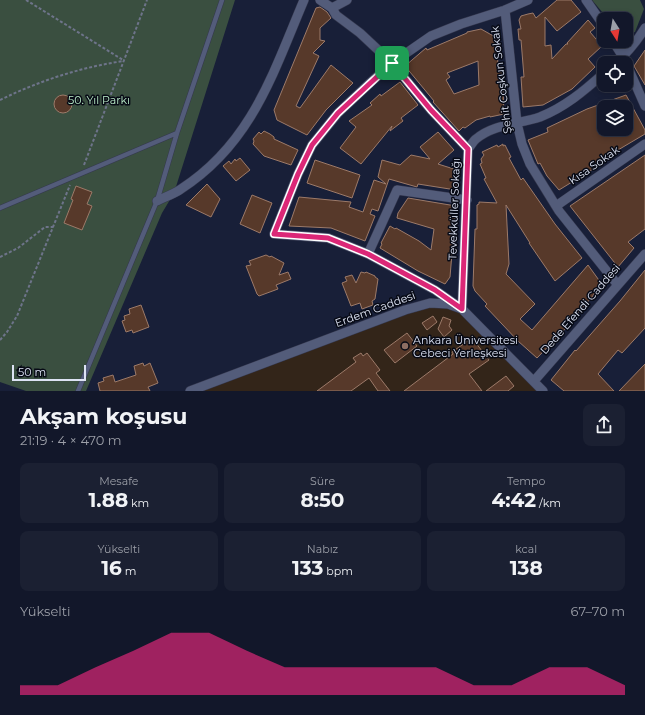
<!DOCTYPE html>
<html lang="tr">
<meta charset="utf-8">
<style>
:root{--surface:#12172a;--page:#1b2032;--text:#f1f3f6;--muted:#9c9fa8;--line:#313647;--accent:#db2777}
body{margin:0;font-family:Montserrat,sans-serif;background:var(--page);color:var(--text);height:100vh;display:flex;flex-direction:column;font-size:15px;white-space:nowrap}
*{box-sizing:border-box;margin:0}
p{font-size:13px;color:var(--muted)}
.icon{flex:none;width:22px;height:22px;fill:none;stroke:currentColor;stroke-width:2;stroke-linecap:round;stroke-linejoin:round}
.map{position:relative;height:391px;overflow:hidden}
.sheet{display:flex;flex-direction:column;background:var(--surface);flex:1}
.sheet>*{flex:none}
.needle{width:26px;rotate:169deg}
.controls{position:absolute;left:597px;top:12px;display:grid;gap:8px}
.controls a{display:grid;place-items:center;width:36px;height:36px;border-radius:8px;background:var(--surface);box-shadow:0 2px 6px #0003,0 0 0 1px var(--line);font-size:20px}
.scale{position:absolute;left:12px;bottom:10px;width:74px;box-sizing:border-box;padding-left:4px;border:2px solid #dde3f4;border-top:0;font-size:11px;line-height:14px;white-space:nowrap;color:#dde3f4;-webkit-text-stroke:3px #070a15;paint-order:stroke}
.pin{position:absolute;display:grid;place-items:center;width:34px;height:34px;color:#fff;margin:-17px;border-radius:8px;box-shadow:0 2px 6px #0006}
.round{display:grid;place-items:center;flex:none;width:42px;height:42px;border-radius:8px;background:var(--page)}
.overview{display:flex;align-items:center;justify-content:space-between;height:68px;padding:0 20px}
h1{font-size:22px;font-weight:700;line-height:30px}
.stats{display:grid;grid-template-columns:repeat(3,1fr);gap:6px;height:68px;padding:4px 20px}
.stats div{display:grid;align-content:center;border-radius:8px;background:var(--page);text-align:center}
.stats b{font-size:20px;font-weight:700}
.stats small{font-size:11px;font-weight:400}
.stats p{font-size:11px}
.chart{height:112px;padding:8px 20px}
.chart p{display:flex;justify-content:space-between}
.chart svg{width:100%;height:72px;margin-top:4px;fill:var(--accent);opacity:.7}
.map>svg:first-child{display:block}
.education{fill:#332519}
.green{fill:#3a4f40}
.building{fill:#57392a;stroke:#9c7a69;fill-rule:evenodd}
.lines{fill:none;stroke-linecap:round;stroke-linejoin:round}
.lane-casing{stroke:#35384e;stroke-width:5.5}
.street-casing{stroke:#35384e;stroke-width:10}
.path{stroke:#6e748a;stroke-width:2;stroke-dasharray:3 2;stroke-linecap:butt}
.lane{stroke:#535c7a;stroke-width:4.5}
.street{stroke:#535c7a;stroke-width:9}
.route-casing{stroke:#fff;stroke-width:8}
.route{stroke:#db2777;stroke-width:5}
.education-dot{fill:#8d6e63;stroke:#070a15;stroke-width:1.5}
.labels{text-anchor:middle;stroke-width:3;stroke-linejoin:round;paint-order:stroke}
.street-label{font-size:11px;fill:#dde3f4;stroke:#070a15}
.park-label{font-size:11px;fill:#bdefcb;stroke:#070a15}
.poi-label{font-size:11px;fill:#dde3f4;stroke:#070a15;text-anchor:start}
</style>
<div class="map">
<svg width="645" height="391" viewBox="0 0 645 391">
<rect width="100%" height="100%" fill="#181f38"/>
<path class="education" d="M430 303 462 309 543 391H190Z"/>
<path class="green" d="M0 0H235L174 193 162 213 86 391H26L0 382Z
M592 0H640L644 9 635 32 626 35V19H608Z"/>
<path class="building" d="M557 0H571L581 12 557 31 545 17V46L551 45 552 59 566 44H568L567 43 588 20 595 28 590 32 602 46 588 59 595 67 572 89 543 105 523 107 521 77H524L521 40H519L518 29H521L519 20 521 16 528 14 533 13 536 18Z
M320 7 327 12 331 18 320 28V40L325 41 313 53 319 56 296 106 300 108 331 65 353 83 326 110 307 135 277 120 274 110 316 8Z
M481 29 497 38 498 68 502 67 504 114 490 117V116L476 120 465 128 463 127 459 131 433 102 434 101 405 66 426 48 427 50 467 33V32ZM478 61 479 85 454 94 446 80 450 77 447 73Z
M645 50V85L634 66Z
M400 82 418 105 401 118 403 121 390 131 392 126 361 164 340 148 356 127 349 121 372 105 370 103 380 94 381 96Z
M626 95 645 130V134L596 163 598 166 559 190 547 176 540 163 538 164 528 140 548 132 547 128 587 109ZM604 107H626V129H604Z
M54 104a9 9 0 1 1 18 0a9 9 0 1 1-18 0Z
M264 131 270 134 274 137V139L298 150 291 165 264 156 253 144 254 141 253 139 259 132 261 134Z
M438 132 454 150 438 164 457 170 456 190 418 184 417 187 389 179 378 211 372 209 370 214 375 216 365 241 331 228 289 226 299 197 351 202 349 207 363 212 374 180 386 184 378 177 382 160 400 165 411 155 430 159 420 147Z
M503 144V146L505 145 511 157 509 158 521 180 523 178 555 224 582 258 555 281 529 243H530L506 205 509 264 506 274 535 304 520 319 532 330 588 265 601 283 592 297 566 326 567 327 537 358 518 341 485 306 487 304 475 291 473 286 475 229H477V205L479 204V202L497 203 484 179 486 178 480 164 482 163 481 159 484 155 482 152 497 145 498 147Z
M645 155V229L628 242 634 248 618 267 570 206Z
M240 158 250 170 236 181 223 166 229 161 231 164 235 159 236 161Z
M315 160 360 175 352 198 307 183Z
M207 184 220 199 211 217 186 205Z
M76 186 92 192 87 204 92 206 82 230 64 223 73 200 71 199Z
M252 195 272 203 260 233 240 224Z
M408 198 456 206 450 277 445 284 418 271 380 248 382 244 381 243 390 226 395 229 396 228 419 241 431 250 434 229 397 218 398 213Z
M266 255 270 257 271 256 284 263 279 275 288 272 291 279 276 285 278 289 259 296 257 294 246 266 251 265 249 261Z
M645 270V328L622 353 618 350 598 374 614 391H564L551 380 575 350 576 351 620 301Z
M361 272 365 273 366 272 375 276V277L378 279 375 299 372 301 373 305 362 309 360 303 351 306 342 283 347 281 345 277 352 275 356 283Z
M141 305 149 327 133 333 132 330 126 332 122 321 125 320 124 316 130 314 129 309Z
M433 316 437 322 427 330 422 323Z
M443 317 451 320 449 326 452 330 444 337 438 329Z
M407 333 417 346 395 363 384 350Z
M472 338 489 360 469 374 482 391H404L453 354 452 352Z
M361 353 363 356 367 353 380 370 376 373 390 391H378L369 378 351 391H317L356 362 353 358Z
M143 363 144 366 150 363 158 383 148 387 150 391H100L98 383 104 381 103 378 113 375 115 382 136 375 134 366Z
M645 364V391H619Z
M506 376 514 386 508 391H486Z"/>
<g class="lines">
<defs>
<path id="lane" d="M0 208 177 133
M78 391 157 201 177 133 222 0"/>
<path id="street" d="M320 0 332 8 347 0
M586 0 604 26
M332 8 336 15 360 33 392 63 431 110 468 149
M505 10 517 123 522 144 530 164 559 211 617 284
M613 41 625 60
M616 63C627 53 637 41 645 28
M626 63 645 106
M157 201C165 197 174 194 181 189 252 143 273 73 304 0
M556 206 645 144
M368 254 397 190 467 200
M462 309 435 290 368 254 328 238 274 234 298 174 312 145 338 113 371 82 392 63 431 36 461 24 505 10 528 0
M462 309 468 149C471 146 473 141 476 139 493 124 520 124 540 117 565 107 584 91 604 73
M534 381 645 254
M190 391 405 310 430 303 448 304 462 309 543 391"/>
</defs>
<use href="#lane" class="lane-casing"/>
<use href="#street" class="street-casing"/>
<path class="path" d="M26 0 123 60
M0 100C39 81 81 67 124 61
M84 165 147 0
M0 257 18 248 45 227H53
M0 340 7 332 17 316 70 185"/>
<use href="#lane" class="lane"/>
<use href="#street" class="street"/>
</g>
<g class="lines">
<defs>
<path id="route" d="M392 63 431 110 468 149 462 309 435 290 368 254 328 238 274 234 298 174 312 145 338 113Z"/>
</defs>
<use href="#route" class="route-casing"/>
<use href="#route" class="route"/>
</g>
<circle class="education-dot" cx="405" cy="346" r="4"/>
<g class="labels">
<g class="street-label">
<text transform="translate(501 80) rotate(-97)" y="4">Şehit Coşkun Sokak</text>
<text transform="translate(594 165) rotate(-35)" y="4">Kısa Sokak</text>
<text transform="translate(454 209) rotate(-88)" y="4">Tevekküller Sokağı</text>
<text transform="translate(375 309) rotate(-20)" y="4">Erdem Caddesi</text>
<text transform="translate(580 309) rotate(-49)" y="4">Dede Efendi Caddesi</text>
</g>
<g class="park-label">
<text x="99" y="104">50. Yıl Parkı</text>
</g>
<g class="poi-label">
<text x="413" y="344">Ankara Üniversitesi<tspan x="413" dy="13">Cebeci Yerleşkesi</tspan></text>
</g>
</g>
</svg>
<div class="controls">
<a><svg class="needle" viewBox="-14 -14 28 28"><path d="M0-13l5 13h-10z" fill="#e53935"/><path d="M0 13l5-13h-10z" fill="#9c9fa8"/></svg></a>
<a><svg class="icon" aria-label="locate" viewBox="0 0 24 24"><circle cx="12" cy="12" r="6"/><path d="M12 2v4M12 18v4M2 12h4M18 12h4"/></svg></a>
<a><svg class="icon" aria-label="layers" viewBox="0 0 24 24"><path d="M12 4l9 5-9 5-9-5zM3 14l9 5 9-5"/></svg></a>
</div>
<div class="scale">50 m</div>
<div class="pin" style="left:392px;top:63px;background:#1e9e55"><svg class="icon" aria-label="arrive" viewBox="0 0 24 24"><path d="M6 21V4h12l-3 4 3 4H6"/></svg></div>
</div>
<section class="sheet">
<div class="overview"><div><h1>Akşam koşusu</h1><p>21:19 · 4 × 470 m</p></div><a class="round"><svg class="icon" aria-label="share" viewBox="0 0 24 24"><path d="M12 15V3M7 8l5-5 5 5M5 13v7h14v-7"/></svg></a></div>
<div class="stats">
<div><p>Mesafe</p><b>1.88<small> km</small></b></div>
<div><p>Süre</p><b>8:50</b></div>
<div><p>Tempo</p><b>4:42<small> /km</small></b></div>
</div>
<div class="stats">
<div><p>Yükselti</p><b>16<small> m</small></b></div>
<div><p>Nabız</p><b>133<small> bpm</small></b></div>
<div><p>kcal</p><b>138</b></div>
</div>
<div class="chart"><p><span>Yükselti</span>67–70 m</p>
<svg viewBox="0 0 160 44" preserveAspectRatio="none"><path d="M0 44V38L10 38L20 27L30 17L40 6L50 6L60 17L70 27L80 27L90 27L100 27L110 27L120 38L130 38L140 27L150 27L160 38V44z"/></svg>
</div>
</section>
